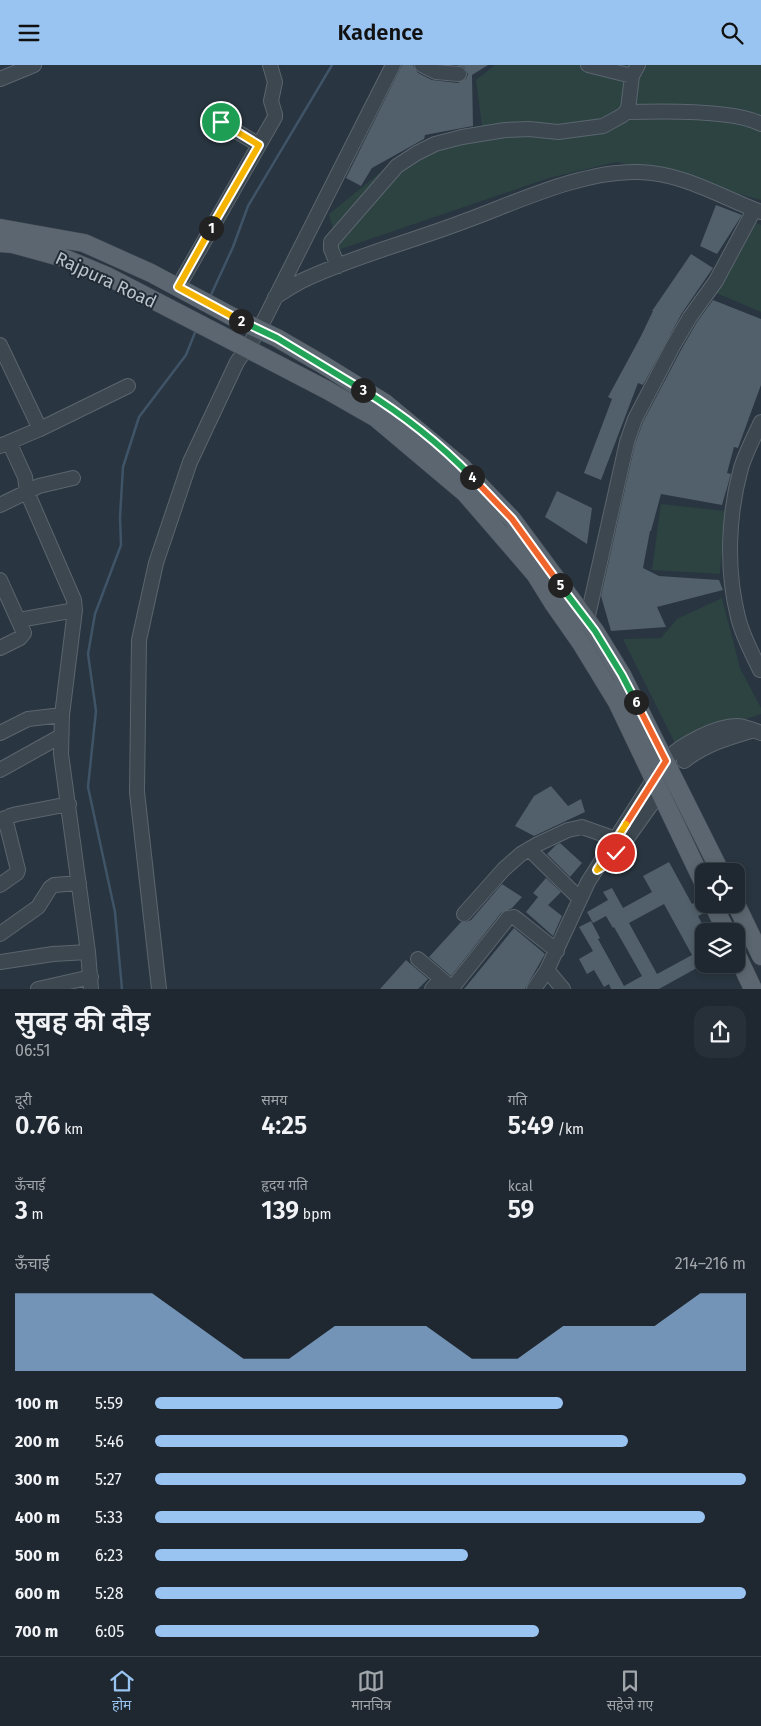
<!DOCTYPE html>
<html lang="hi">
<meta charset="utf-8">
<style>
:root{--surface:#1f2830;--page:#273038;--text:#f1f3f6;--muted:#a1a6ab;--line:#3c444c;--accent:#99c3f0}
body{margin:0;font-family:"Fira Sans","Noto Sans Devanagari",sans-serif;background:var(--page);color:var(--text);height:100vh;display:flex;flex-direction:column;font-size:19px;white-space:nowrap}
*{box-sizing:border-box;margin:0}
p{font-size:16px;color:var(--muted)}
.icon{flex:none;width:28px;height:28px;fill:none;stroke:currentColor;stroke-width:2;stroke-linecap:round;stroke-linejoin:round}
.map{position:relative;height:924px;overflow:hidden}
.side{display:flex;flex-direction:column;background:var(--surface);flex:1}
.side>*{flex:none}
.tools{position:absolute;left:695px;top:798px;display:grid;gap:10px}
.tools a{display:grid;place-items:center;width:50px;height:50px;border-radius:10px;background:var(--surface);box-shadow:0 2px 8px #0003,0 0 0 1px var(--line);font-size:25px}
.pin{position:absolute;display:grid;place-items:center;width:42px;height:42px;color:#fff;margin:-21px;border:2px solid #fff;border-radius:50%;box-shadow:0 1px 5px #0007}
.km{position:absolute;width:25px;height:25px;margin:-12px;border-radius:50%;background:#222;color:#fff;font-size:14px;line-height:25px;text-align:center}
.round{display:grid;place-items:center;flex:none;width:52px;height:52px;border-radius:15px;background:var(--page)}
.headline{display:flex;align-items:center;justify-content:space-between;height:85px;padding:0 15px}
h1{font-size:28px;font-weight:600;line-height:38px}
.figures{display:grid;grid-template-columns:repeat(3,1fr);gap:8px;height:85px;padding:5px 15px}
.figures div{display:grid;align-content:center}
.figures b{font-size:25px;font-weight:600}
.figures small{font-size:14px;font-weight:400}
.figures p{font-size:14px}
.chart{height:140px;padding:10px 15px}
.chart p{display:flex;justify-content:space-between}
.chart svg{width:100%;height:90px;margin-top:5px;fill:var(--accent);opacity:.7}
ul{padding:0 15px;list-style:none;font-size:16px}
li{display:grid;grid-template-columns:80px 60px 1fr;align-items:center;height:38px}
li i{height:12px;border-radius:6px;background:var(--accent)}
header{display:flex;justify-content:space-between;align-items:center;height:65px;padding:0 15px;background:var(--accent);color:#111;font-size:22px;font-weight:600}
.dock{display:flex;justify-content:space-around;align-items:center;height:70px;border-top:1px solid var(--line);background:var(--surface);font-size:14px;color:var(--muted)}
.dock a{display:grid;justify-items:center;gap:2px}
.dock .selected{color:var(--accent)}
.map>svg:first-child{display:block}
.green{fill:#2c4342}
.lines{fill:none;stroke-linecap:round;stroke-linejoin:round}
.stream{stroke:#405468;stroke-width:2.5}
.building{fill:#52606b;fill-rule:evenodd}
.minor-casing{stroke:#5b656e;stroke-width:16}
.major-casing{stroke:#47505a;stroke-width:19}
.minor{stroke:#3d4750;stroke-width:14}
.major{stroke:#5b6670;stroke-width:18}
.split-1-casing{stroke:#fff;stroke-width:10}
.split-2-casing{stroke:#fff;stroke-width:10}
.split-3-casing{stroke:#fff;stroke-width:10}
.split-4-casing{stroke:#fff;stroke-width:10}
.split-5-casing{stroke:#fff;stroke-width:10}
.split-6-casing{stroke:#fff;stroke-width:10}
.split-7-casing{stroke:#fff;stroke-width:10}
.split-8-casing{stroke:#fff;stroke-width:10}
.split-1{stroke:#f5b400;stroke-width:6}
.split-2{stroke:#f5b400;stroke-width:6}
.split-3{stroke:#22a559;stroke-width:6}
.split-4{stroke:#22a559;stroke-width:6}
.split-5{stroke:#f0652b;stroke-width:6}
.split-6{stroke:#22a559;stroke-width:6}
.split-7{stroke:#f0652b;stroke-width:6}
.split-8{stroke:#f5b400;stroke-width:6}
.labels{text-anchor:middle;stroke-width:4;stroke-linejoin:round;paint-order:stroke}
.street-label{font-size:18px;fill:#bac2cb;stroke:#222c36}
</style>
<header><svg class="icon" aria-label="menu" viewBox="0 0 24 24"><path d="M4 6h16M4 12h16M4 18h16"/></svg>Kadence<svg class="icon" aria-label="search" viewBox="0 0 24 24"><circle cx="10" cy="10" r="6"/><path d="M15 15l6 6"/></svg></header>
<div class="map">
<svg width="761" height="924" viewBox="0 0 761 924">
<rect width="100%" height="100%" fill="#293540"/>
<path class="green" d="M495 0H761V135L617 97 549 113 338 185 329 149 403 89 483 69 476 15Z
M746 153 761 160V247L714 227Z
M661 439 725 446 720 509 652 505Z
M722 533 740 603 761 643V649L675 678 623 574 661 573 677 554Z"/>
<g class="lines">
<path class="stream" d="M210 232 233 182 248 141 332 0
M122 924 115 847 88 722 96 646 88 589 95 549 121 480 120 452 123 402 139 352 186 290 196 265"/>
</g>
<path class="building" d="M402 0H413L418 8 432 15 458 18 466 14 468 9 464 2 456 0H488L472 10 473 61 425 70 424 74 372 103 361 121 346 113Z
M716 140 742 150 717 189 700 181Z
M691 189 713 203 682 248 643 320 638 318 601 415 584 408 612 334 608 332 641 271 653 246H652Z
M713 235 761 254V320L738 383 734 382 727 408 731 409 722 440 661 429 651 466H650L643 503 659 511 719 515 723 525 657 542 666 562 611 566 601 531 635 379 643 357 681 285 697 257Z
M557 426 592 443 587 479 545 452Z
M551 721 568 741 581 734 585 747 534 771 515 761 534 731Z
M560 778 582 798 570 812 547 789 556 780Z
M669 797 692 839 698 836 704 848 698 851 706 866H704V899L659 924H611L609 919 604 922 594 905 587 909 579 894 593 886 579 862 591 856 600 873 598 874 624 921 642 911 614 862 613 863 606 851 593 858 587 847 608 835 603 827 612 823 623 843 652 827 643 811ZM664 839 692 890 657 909 629 858Z
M546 813 561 827 548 840 562 851 553 871 526 847 538 832 533 828Z
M502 819 522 832 512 843 501 848 451 911 429 892 461 857H466L471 855Z
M514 863 545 889 525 924H464Z
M406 895 428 914 418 924H380Z"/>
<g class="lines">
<defs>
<path id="minor" d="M422 0 436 7 459 9
M588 0 632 11
M0 14 34 0
M626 47C658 46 734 44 761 59
M221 57 259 80
M338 201 331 184V177L397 101 417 88 435 79 462 72 505 65 529 64 558 67 603 61 614 55 623 50 628 44 632 11 638 0
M178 222 275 52V49L271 36 275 17 270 0
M275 232C285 226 296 218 308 213 358 190 413 176 465 156 517 137 583 105 639 107 683 108 721 132 761 147
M0 280 40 364 0 381
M40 364 128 321
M9 377 25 412 27 427 74 535 75 545 62 650 61 689 88 887 91 924
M0 440 39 421 73 413
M0 515 24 568 20 573 0 583
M19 555 75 545
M587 555 627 377 635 354 673 281 690 252 716 216 754 145
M760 605C752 588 742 570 738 552 726 505 728 450 741 403 746 387 754 372 761 357
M0 668 28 654 62 650
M684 696C704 680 727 673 751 666
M0 705 61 671
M0 757 10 751 17 749 69 739
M628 772 658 730
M529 784 580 834
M0 820 17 808 18 805 5 753
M464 849 504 804 521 789 538 779 568 765 582 762 616 774
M0 869 38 842 50 823 54 820 79 818
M418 894 453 924
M0 897 53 889 88 887
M547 905 563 924
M452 923 508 853 514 852 518 855 557 886
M38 924 91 912
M159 924 137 727 139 575 156 498 190 397 237 297 259 265 393 0
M432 924 441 914
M534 924 547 905 588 817 666 695C680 680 717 660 738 661 746 662 754 665 761 668"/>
<path id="major" d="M0 163 84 178 151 208 233 252 277 273 322 299 385 338 462 402 512 454 595 566 622 610 720 806
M0 178 13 179 64 193 107 211 327 325 376 353 465 428 535 509 553 538 581 578 617 637 704 819
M713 839 726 866
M736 839 761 891
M736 888 753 924"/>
</defs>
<use href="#minor" class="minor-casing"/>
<use href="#major" class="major-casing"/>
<use href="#minor" class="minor"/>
<use href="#major" class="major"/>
</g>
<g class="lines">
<defs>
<path id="split-1" d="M211 163 259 80 221 57"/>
<path id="split-2" d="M211 163 178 222 241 256"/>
<path id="split-3" d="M241 256 277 273 363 325"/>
<path id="split-4" d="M363 325C402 349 440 379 472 412"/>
<path id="split-5" d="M472 412 512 454 560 520"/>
<path id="split-6" d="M560 520 595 566 622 610 636 637"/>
<path id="split-7" d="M626 759 666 696 636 637"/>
<path id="split-8" d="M616 788 607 799 597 805 626 759"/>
</defs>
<use href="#split-1" class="split-1-casing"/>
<use href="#split-2" class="split-2-casing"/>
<use href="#split-3" class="split-3-casing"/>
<use href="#split-4" class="split-4-casing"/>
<use href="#split-5" class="split-5-casing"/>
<use href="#split-6" class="split-6-casing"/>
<use href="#split-7" class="split-7-casing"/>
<use href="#split-8" class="split-8-casing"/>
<use href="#split-1" class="split-1"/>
<use href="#split-2" class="split-2"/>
<use href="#split-3" class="split-3"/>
<use href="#split-4" class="split-4"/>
<use href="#split-5" class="split-5"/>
<use href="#split-6" class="split-6"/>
<use href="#split-7" class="split-7"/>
<use href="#split-8" class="split-8"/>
</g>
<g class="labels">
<g class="street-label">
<text transform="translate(106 215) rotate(25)" y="6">Rajpura Road</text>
</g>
</g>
</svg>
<div class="tools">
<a><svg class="icon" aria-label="locate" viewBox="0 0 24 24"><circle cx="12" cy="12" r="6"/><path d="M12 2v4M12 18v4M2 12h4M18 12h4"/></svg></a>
<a><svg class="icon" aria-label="layers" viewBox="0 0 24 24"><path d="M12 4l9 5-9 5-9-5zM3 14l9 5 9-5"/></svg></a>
</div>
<div class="pin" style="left:221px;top:57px;background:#1e9e55"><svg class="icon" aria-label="arrive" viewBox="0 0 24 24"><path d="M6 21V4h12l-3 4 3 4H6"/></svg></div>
<div class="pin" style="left:616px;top:788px;background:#d93025"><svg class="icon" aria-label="check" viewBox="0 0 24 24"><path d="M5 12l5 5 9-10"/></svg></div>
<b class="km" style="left:211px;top:163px">1</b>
<b class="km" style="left:241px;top:256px">2</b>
<b class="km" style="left:363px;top:325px">3</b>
<b class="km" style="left:472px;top:412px">4</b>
<b class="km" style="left:560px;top:520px">5</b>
<b class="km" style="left:636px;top:637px">6</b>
</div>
<section class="side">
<div class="headline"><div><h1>सुबह की दौड़</h1><p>06:51</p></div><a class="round"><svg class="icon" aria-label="share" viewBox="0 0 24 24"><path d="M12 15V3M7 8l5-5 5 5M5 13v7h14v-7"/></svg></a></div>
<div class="figures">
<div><p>दूरी</p><b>0.76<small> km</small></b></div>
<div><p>समय</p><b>4:25</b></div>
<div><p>गति</p><b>5:49<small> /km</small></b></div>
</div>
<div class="figures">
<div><p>ऊँचाई</p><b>3<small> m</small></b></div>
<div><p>हृदय गति</p><b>139<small> bpm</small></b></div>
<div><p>kcal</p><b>59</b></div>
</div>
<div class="chart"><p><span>ऊँचाई</span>214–216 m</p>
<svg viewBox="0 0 160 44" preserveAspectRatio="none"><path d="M0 44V6L10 6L20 6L30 6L40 22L50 38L60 38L70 22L80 22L90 22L100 38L110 38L120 22L130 22L140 22L150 6L160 6V44z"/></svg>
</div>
<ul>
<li><b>100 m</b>5:59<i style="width:69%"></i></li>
<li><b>200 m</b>5:46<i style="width:80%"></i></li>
<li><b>300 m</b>5:27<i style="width:100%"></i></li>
<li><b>400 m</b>5:33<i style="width:93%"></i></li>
<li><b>500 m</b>6:23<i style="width:53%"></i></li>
<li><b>600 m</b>5:28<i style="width:100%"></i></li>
<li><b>700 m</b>6:05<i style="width:65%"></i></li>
</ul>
</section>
<nav class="dock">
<a class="selected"><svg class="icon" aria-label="home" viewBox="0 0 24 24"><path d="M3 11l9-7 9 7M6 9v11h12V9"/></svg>होम</a>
<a><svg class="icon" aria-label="map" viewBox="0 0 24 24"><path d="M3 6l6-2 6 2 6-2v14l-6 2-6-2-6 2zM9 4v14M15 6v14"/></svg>मानचित्र</a>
<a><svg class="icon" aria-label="saved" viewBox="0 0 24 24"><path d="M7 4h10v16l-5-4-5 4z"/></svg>सहेजे गए</a>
</nav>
